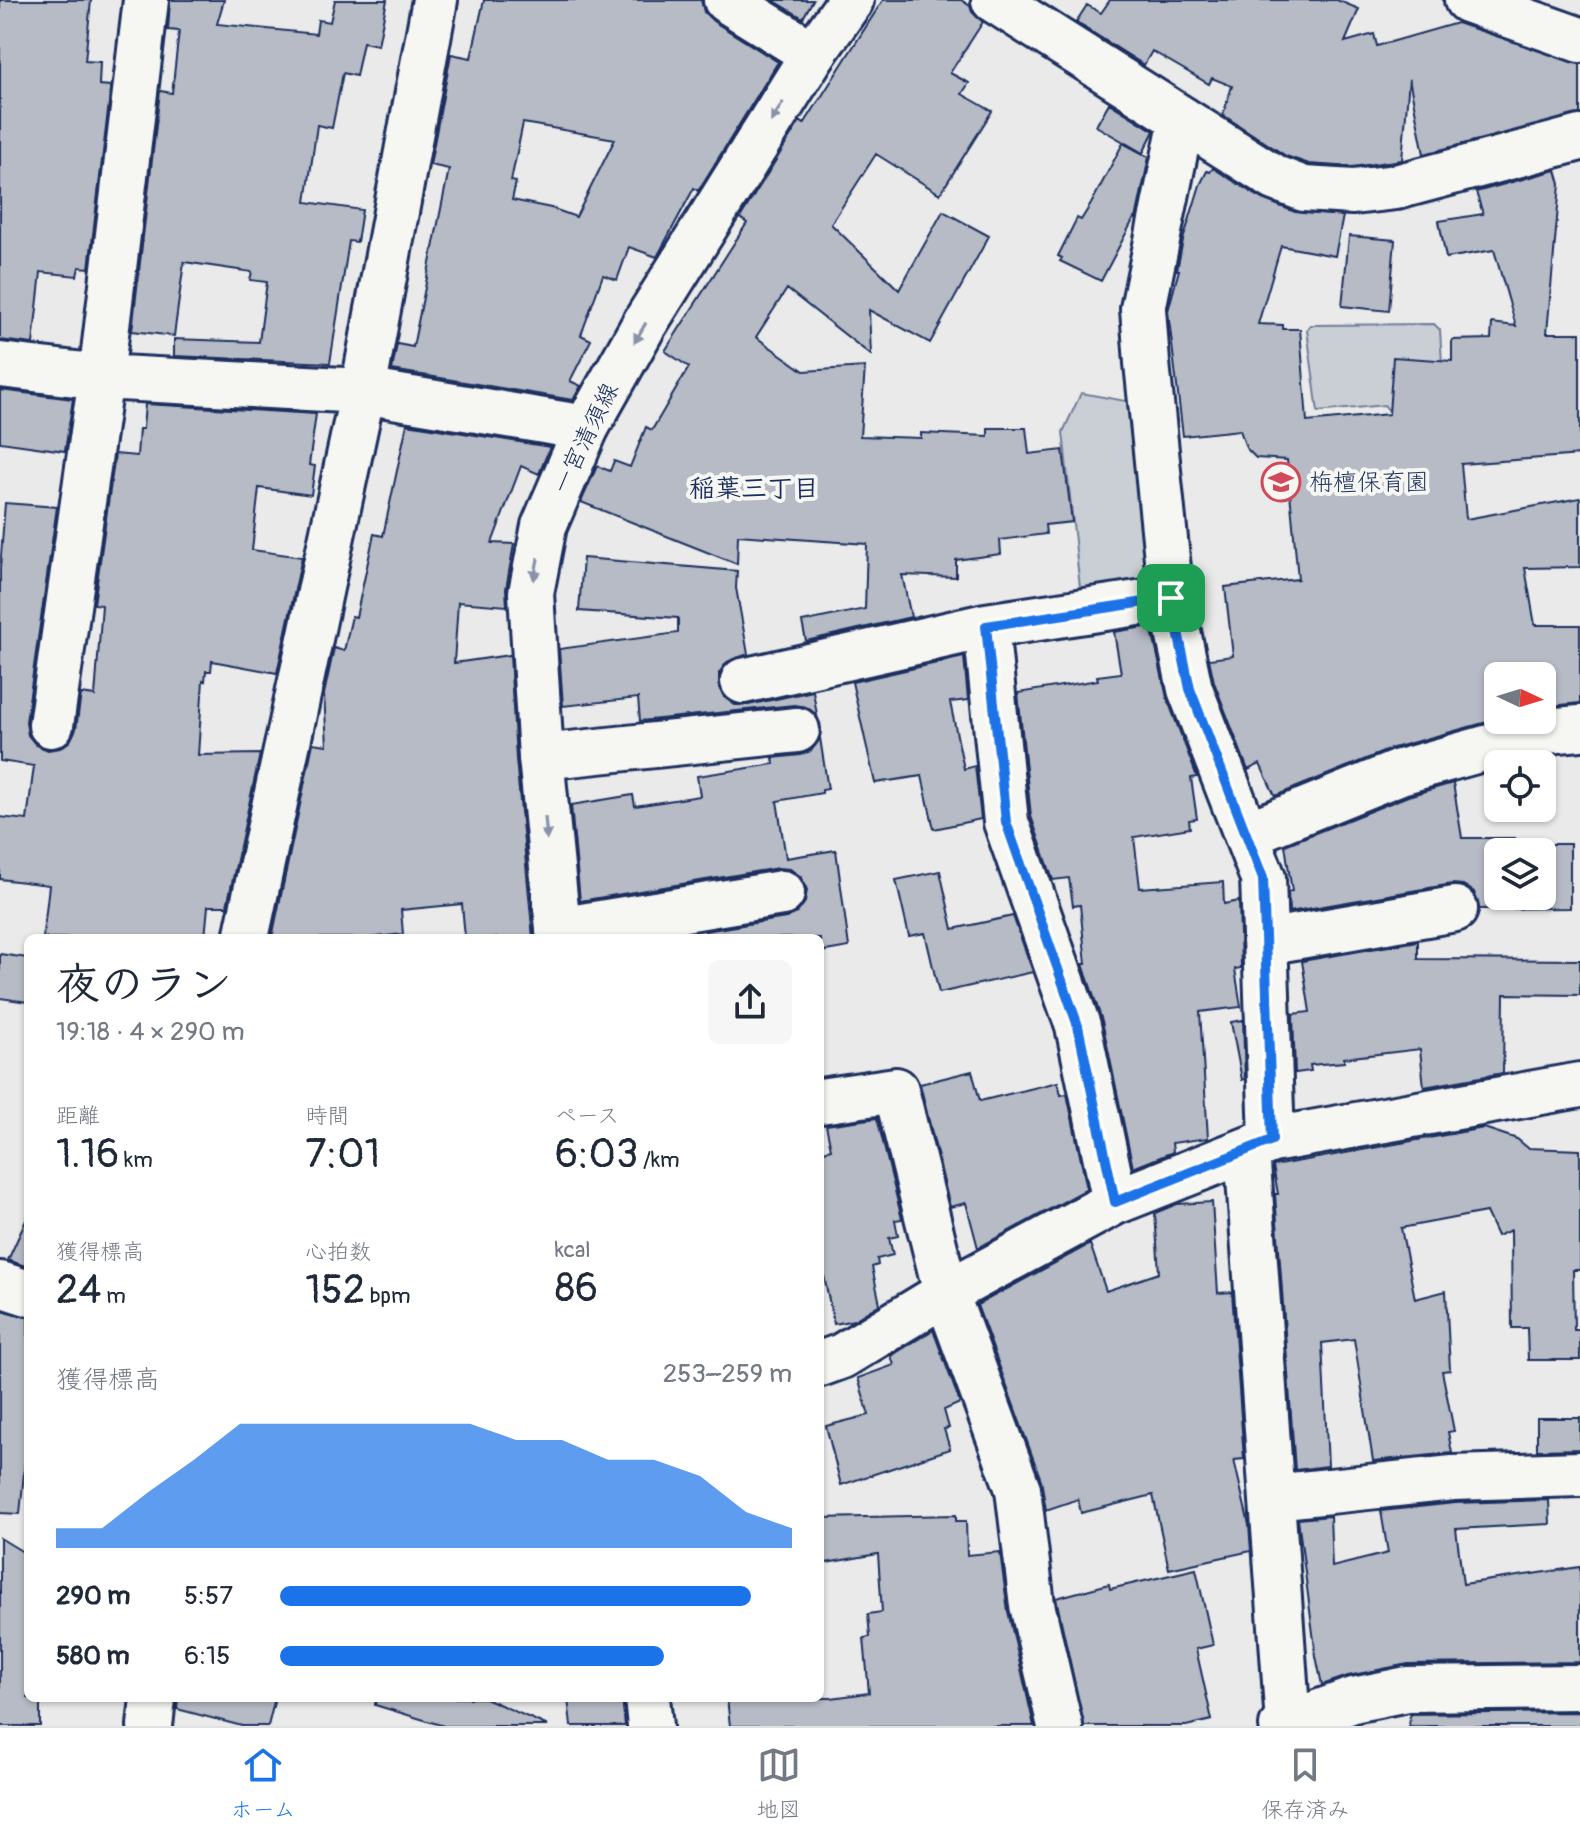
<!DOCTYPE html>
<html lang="ja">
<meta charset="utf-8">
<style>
:root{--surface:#fff;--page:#f6f6f7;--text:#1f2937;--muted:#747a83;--line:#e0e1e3;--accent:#1a73e8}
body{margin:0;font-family:Pangolin,"Klee One",sans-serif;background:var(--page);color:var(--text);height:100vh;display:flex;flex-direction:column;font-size:30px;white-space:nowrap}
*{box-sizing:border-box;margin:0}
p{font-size:26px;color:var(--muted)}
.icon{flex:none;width:44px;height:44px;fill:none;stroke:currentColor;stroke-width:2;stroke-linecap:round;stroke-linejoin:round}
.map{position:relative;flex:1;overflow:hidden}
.side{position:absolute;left:24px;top:934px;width:800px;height:768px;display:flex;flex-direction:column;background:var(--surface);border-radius:12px;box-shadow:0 2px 6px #0004}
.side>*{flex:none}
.needle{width:52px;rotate:94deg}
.fabs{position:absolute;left:1484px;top:662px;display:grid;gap:16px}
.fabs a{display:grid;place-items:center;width:72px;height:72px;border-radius:12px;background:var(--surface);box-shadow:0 2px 6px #0004;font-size:40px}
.pin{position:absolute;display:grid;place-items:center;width:68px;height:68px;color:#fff;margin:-34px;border-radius:16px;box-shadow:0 4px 12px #0006}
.round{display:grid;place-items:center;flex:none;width:84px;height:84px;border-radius:12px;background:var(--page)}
.headline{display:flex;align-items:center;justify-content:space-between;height:136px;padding:0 32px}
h1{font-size:44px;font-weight:600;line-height:60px}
.figures{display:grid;grid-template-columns:repeat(3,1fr);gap:12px;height:136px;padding:8px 32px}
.figures div{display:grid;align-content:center}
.figures b{font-size:40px;font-weight:600}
.figures small{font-size:22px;font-weight:400}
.figures p{font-size:22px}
.chart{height:224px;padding:16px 32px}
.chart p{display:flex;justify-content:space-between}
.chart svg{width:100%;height:144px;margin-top:8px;fill:var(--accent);opacity:.7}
ul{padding:0 32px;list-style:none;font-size:26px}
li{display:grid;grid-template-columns:128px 96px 1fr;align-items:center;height:60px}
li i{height:20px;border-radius:10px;background:var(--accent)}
.tabs{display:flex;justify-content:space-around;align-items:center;height:112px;border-top:2px solid var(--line);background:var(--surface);font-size:22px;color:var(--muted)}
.tabs a{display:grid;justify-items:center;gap:4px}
.tabs .on{color:var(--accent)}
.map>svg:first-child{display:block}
.green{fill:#caced5;stroke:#727e9a;stroke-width:2}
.building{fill:#b6bbc6;stroke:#1b2f5e;stroke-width:2;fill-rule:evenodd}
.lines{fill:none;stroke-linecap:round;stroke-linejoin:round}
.minor-casing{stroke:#1b2f5e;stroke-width:50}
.major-casing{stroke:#1b2f5e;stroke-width:50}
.minor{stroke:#f6f6f2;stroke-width:44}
.major{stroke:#f6f6f2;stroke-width:44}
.oneway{fill:#8892a8}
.route-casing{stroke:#fff;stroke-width:16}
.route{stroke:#1a73e8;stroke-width:10}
.labels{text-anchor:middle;stroke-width:8;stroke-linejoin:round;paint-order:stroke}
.street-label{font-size:24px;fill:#1b2f5e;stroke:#f6f6f2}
.poi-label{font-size:24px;fill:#1b2f5e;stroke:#f6f6f2;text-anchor:start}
.neighbourhood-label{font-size:26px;font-weight:bold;fill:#1b2f5e;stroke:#f6f6f2}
</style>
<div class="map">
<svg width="1580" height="1726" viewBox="0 0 1580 1726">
<rect width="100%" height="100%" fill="#e9eae9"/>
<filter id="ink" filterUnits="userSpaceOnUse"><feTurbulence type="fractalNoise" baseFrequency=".0125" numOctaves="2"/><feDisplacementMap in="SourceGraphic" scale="16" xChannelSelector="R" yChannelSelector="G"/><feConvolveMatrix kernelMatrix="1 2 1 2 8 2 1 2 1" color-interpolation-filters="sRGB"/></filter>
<g filter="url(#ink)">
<path class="green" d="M1434 324 1440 330 1444 397 1392 414 1384 405 1318 412 1307 330 1311 325Z
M1081 393 1137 403 1156 594 1082 606 1063 432Z"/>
<path class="building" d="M0 0H91L85 61 100 62 99 85 111 86 89 268 79 267 77 276 41 272 33 344 0 340Z
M170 0H224L217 24 316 34 318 20 330 22 335 0H387L378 45 363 42 356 76 343 73 332 128 317 125 306 202 362 210 357 242 349 241 330 363 174 356V339L259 342 267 282 250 280 252 272 184 262 174 336 132 331 160 91 172 93 179 31 168 30Z
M484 0H701L704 12 713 21 778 62 698 191 694 188 657 257 629 247 617 280 603 275 581 335 591 340 570 381 581 386 573 400 392 370 397 344 413 347 449 169 430 165 451 54 471 58ZM523 123 615 139 576 217 551 208 512 200 516 182 511 181Z
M773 0H813L803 18Z
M883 0H961L970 6 972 12 983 22 950 73 969 83 962 94 992 111 940 194 876 154 831 224 899 290 943 211 989 236 930 343 869 310 871 355 787 289 756 337 804 371 865 367 860 436 921 438V433L988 436V428H1026L1029 454 1063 450 1072 522 1045 525 1046 534 1000 540 1001 554 956 560V577L902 575 911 617 806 641 802 622 865 609 867 544 738 535 737 564 581 502 597 466 610 471 614 461 630 467 646 427 652 430 689 367 665 351 747 223 740 218 800 121 804 124Z
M1110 0H1337L1359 9 1345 42 1374 34 1377 46 1457 23 1580 64V114L1424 154 1409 79 1402 160 1352 167 1309 164 1286 156 1223 115 1232 86 1212 78 1209 84 1152 51 1144 65 1076 22 1087 5 1101 13Z
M1109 103 1154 131 1143 153 1096 126Z
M1123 143 1149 157 1136 219 1134 218 1101 281 1060 261 1062 258 1058 256 1077 218 1081 220 1091 204Z
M1213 168 1262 199 1295 212 1343 216 1335 256 1281 246 1258 324 1283 325V329H1300L1307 422 1389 414 1393 357 1452 361V340L1491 339 1492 323 1516 326 1494 250 1446 258 1439 221 1483 214 1476 192 1556 170 1560 184 1547 333H1580V455L1461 464 1466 519 1580 498V567L1525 568 1535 625H1580V703L1542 707V676H1498V719L1393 748 1275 796 1260 764 1248 770 1214 682 1209 659 1233 656 1225 587 1298 579 1287 460 1256 458 1246 448 1240 430 1183 436 1168 311 1179 270H1177L1183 240 1200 185 1207 171 1210 172Z
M1349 236 1395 240 1389 311 1342 306Z
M0 390 73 399 65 451 0 442Z
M145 404 316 414 309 465 315 466 311 495 259 488 252 550 302 557 277 673 212 661 211 671H206L205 681 203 680 198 755 260 754 227 906H208L205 938H43L49 885 0 879V817L27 820 34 766 0 761V569L5 503 57 507 26 722 28 735 36 745 48 750 60 748 70 741 76 729 81 694 95 696 102 605 94 604 115 454 137 456 139 429H143Z
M407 424 550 447 539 474 521 466 492 543 514 544 506 589 507 606 458 602 454 663 510 655 516 759 533 938H465L462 904 401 910 403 934 368 938H272L313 743 327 745 324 694 334 648 344 651 352 616 356 617 374 534 383 536Z
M583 558 737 571 736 588 748 654 727 662 719 673V686L724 697 735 705H748L813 691 817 715 806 707 794 705 640 721 638 698 563 706 559 649 678 633V618L579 611Z
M1151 626 1167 698 1197 777 1191 778 1197 819 1189 820 1190 828 1134 837 1140 888 1223 882 1224 904 1239 901 1241 968 1235 969 1241 1007 1200 1012 1208 1138 1172 1143 1173 1152 1133 1168 1102 1021 1083 964H1086L1080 905 1073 906 1069 878 1053 880 1031 816 1018 693 1098 680 1097 676 1121 673 1114 632Z
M964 657 968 700 950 702 964 769 975 766 981 819 934 829 922 776 875 783 852 682Z
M820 738 828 789 822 790V793L777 801 786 858 836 850 849 947 820 952V938H706L705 931 786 918 797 913 805 902 807 890 801 877 790 869 778 868 580 901 571 805 633 795 635 806 700 796 697 776 774 764 773 758 800 755 811 751Z
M1453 783 1462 838H1515V844H1570V908L1479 909 1474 892 1463 885 1452 884 1289 912 1288 892 1292 891 1285 845 1408 796ZM1498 852H1542V896H1498Z
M940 871 953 929 1013 916 1033 972 939 993 925 933 909 936 896 880Z
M1418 941V959L1580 960V995L1504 994 1503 1073 1424 1087 1420 1049 1344 1058V1062L1310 1065 1311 1071 1295 1073 1293 1014 1310 1012 1302 961Z
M0 954 28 958V1002L0 998Z
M1243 1020 1245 1079 1242 1080 1231 1022Z
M972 1071 980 1101 1058 1082 1061 1095 1067 1094 1087 1189 978 1248 966 1203 950 1207 920 1084Z
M877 1118 902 1219 895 1220 898 1236 889 1238 893 1255 877 1259 878 1265 872 1267 880 1304 854 1320 834 1324 820 1257V1152L831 1149 826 1125Z
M1484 1128 1517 1139 1528 1148 1580 1150V1270H1573L1574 1330H1580V1360H1528L1527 1328H1512L1511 1230 1497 1236 1486 1212 1401 1228 1415 1299 1446 1291 1450 1370 1442 1371 1454 1431 1448 1432 1452 1453 1373 1461 1354 1339 1322 1343 1328 1466 1295 1470 1275 1194H1278L1273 1166Z
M1212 1202 1218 1293 1232 1292 1244 1459 1234 1460 1249 1525 1251 1551 1169 1569 1153 1495 1081 1513 1078 1499 1046 1510 1041 1480 977 1305 1090 1244 1106 1291 1159 1273 1155 1213 1177 1204Z
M28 1216V1267L8 1260Z
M0 1310 28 1317V1432L20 1514 0 1513Z
M933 1330 960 1403 944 1410 949 1428 944 1429 950 1449 841 1485 826 1426 869 1415 858 1378 894 1365 891 1356Z
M1537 1418H1580V1449L1537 1450Z
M1549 1500 1550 1524 1456 1529 1463 1584 1580 1567V1662L1408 1664 1348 1676 1322 1685 1316 1656 1298 1519 1330 1516 1332 1567 1388 1553 1381 1511 1455 1503Z
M956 1515V1521H966L967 1555 1000 1552 1008 1611 1034 1726H730L727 1698H831L869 1693 864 1638 870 1637 868 1614 882 1612 878 1554 820 1564V1518Z
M0 1538 28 1555V1698H40V1726H0Z
M1196 1569 1213 1645 1196 1649 1212 1720 1186 1726H1084L1056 1598 1109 1584 1110 1589Z
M178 1698H275L268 1726H242L177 1709Z
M376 1698H485L548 1726H444L375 1705Z
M568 1698H622L625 1726H571Z
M1580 1712V1726H1409L1410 1714Z"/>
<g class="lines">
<defs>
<path id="minor" d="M726 0 813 54
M994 0 1275 178 1304 189 1353 192 1396 187 1580 138
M1467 0 1580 40
M1182 119 1143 309 1147 363 1171 598 1190 689 1263 878 1272 1140
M0 365 101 377 363 391 586 428
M743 681 986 626
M51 725 101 377 146 0
M541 757 797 730
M1247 834 1400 772 1547 731 1580 728
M558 930 782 893
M246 938 363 391 435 0
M1265 942 1455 909
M820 1101 896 1090 946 1293 1018 1489 1032 1605 1060 1726
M1247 1150 1288 1724
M1115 1202 1078 1026 1006 822 986 626 1171 598
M0 1284 28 1293
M820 1364 842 1356 946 1293 1115 1202 1272 1140 1580 1085
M1273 1497 1453 1478 1580 1474
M150 1726 153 1698
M1282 1726 1353 1700 1407 1689 1580 1687"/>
<path id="major" d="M559 938 541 757 531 593 544 526 586 428 645 323 813 54 851 0
M647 1698 650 1726"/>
</defs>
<use href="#minor" class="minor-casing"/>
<use href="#major" class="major-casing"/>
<use href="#minor" class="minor"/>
<use href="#major" class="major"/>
</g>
<defs><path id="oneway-solid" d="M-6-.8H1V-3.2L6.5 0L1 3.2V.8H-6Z" transform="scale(2)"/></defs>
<g class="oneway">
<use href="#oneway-solid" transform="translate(777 112) rotate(122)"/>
<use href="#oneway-solid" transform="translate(640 333) rotate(120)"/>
<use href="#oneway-solid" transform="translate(536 569) rotate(101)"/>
<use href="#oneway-solid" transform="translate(546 828) rotate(85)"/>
</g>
</g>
<g class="lines" filter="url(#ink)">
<defs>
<path id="route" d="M1171 598 1190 689 1263 878 1272 1140 1115 1202 1078 1026 1006 822 986 626Z"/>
</defs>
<use href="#route" class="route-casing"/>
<use href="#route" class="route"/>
</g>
<defs>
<symbol id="school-ring" viewBox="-11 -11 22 22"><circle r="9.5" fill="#f6f6f2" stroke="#d1495b" stroke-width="1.5"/><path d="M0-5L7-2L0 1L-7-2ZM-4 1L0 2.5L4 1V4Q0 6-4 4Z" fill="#d1495b"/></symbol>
</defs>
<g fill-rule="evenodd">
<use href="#school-ring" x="1259" y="460" width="44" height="44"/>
</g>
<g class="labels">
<g class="street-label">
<text transform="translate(585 438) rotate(-64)" y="8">一宮清須線</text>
</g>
<g class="poi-label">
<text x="1309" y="490">栴檀保育園</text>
</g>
<g class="neighbourhood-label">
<text x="754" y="497">稲葉三丁目</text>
</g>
</g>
</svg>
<div class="fabs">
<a><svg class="needle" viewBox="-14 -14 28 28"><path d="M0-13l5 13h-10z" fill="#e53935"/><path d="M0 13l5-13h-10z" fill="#747a83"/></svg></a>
<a><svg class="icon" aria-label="locate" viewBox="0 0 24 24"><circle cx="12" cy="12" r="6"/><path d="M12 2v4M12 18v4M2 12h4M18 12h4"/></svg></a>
<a><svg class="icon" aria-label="layers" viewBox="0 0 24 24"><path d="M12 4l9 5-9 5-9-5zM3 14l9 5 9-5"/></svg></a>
</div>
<div class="pin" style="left:1171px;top:598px;background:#1e9e55"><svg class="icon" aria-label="arrive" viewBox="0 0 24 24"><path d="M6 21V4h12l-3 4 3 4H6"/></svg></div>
<section class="side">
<div class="headline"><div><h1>夜のラン</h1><p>19:18 · 4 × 290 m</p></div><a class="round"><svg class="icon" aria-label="share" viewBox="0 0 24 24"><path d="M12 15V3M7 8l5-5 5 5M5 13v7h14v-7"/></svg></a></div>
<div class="figures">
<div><p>距離</p><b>1.16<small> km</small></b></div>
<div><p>時間</p><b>7:01</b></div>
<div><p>ペース</p><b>6:03<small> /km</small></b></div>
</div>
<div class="figures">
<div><p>獲得標高</p><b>24<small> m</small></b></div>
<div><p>心拍数</p><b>152<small> bpm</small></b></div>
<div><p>kcal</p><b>86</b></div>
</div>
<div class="chart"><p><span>獲得標高</span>253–259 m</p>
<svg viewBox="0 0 160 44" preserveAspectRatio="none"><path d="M0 44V38L10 38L20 27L30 17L40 6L50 6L60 6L70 6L80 6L90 6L100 11L110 11L120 17L130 17L140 22L150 33L160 38V44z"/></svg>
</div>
<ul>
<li><b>290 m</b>5:57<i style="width:92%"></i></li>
<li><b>580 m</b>6:15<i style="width:75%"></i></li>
</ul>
</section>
</div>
<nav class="tabs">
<a class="on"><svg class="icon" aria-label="home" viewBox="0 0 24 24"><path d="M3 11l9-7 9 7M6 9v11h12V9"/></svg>ホーム</a>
<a><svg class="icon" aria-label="map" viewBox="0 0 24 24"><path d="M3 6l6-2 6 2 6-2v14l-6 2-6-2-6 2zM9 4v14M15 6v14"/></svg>地図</a>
<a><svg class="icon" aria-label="saved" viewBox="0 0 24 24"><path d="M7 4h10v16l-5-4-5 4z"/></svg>保存済み</a>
</nav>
